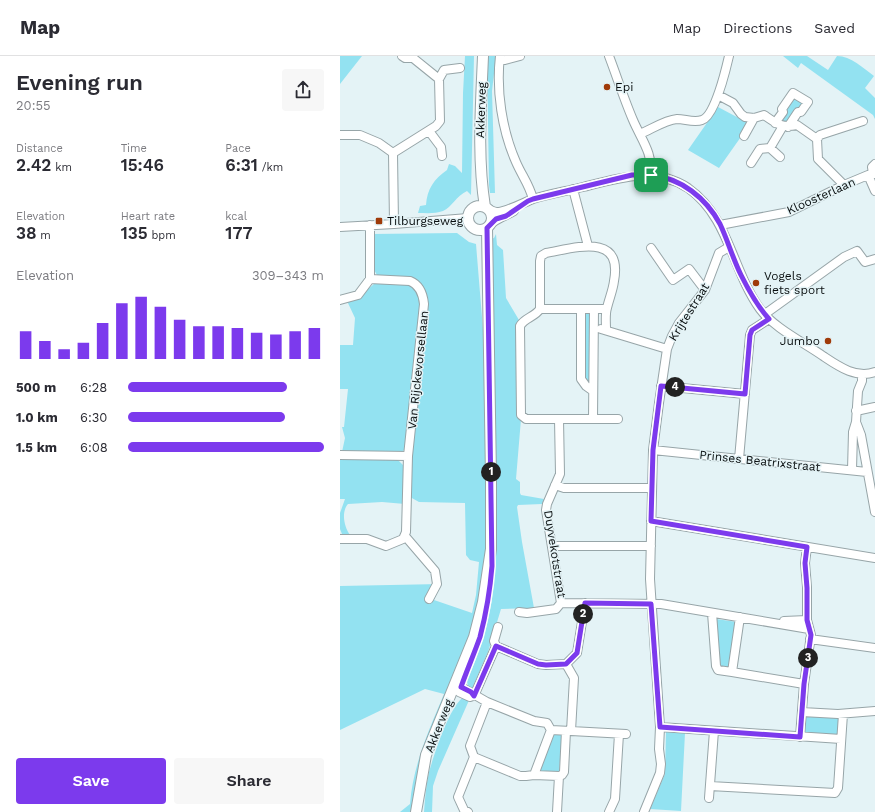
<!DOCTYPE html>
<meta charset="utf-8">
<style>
:root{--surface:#fff;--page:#f7f7f7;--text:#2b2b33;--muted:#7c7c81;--line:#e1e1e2;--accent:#7c3aed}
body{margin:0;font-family:"Work Sans",sans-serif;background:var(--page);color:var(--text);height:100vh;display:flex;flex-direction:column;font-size:15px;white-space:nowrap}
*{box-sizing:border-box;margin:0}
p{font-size:13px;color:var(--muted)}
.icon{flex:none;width:22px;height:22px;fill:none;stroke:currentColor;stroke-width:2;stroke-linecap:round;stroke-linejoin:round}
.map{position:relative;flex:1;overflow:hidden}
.panel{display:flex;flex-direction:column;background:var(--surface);width:340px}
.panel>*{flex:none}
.pin{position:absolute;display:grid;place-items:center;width:34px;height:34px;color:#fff;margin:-17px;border-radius:8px;box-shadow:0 2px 6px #0006}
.km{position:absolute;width:20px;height:20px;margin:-10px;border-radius:50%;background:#222;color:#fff;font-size:11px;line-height:20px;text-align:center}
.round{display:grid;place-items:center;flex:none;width:42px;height:42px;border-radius:4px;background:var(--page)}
.overview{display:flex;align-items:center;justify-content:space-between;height:68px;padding:0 16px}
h1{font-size:22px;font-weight:600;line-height:30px}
.metrics{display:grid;grid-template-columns:repeat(3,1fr);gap:6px;height:68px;padding:4px 16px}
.metrics div{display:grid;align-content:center}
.metrics b{font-size:17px;font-weight:600}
.metrics small{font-size:11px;font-weight:400}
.metrics p{font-size:11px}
.chart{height:112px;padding:8px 16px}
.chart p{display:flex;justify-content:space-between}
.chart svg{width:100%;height:72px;margin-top:4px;stroke:var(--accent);stroke-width:6}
.action{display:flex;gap:8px;margin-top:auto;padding:8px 16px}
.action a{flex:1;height:46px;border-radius:4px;background:var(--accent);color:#fff;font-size:16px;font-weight:600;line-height:46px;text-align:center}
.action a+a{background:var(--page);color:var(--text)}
ul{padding:0 16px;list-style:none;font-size:13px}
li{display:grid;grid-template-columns:64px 48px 1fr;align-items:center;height:30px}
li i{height:10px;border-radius:5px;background:var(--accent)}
header{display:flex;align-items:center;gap:24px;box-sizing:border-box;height:56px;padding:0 20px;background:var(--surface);border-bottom:1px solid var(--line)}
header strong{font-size:19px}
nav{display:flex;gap:22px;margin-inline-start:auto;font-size:14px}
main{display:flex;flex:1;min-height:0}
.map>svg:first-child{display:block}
.green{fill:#93e2f1}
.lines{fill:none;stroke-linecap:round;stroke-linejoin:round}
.minor-casing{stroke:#97a5a8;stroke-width:10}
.major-casing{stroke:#97a5a8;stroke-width:12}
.minor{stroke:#fff;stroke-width:8}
.major{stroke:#fff;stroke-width:10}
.route-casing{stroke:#fff;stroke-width:8}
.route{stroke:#7c3aed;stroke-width:5}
.poi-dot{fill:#9f3a09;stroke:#e4f3f6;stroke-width:1.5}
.labels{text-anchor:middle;stroke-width:3;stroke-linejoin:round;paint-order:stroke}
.poi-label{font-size:12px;fill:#090e0f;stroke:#e4f3f6;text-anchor:start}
.street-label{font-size:12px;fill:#090e0f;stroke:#e4f3f6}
</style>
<header>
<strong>Map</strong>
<nav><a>Map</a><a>Directions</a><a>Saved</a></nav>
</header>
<main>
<section class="panel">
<div class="overview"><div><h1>Evening run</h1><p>20:55</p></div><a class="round"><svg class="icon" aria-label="share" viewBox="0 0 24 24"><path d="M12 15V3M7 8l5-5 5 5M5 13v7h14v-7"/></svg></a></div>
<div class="metrics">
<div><p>Distance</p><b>2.42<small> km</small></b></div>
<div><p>Time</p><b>15:46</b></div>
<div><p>Pace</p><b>6:31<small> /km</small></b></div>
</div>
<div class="metrics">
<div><p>Elevation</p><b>38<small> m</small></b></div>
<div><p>Heart rate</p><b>135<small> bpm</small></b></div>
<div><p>kcal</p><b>177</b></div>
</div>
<div class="chart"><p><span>Elevation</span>309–343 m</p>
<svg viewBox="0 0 160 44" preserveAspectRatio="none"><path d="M5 44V27M15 44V33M25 44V38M35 44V34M45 44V22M55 44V10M65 44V6M75 44V12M85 44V20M95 44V24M105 44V24M115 44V25M125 44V28M135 44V29M145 44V27M155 44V25"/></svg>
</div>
<ul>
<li><b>500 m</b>6:28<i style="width:81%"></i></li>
<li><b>1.0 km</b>6:30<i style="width:80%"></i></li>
<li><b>1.5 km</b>6:08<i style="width:100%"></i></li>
</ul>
<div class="action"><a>Save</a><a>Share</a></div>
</section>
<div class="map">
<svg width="535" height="756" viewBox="0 0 535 756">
<rect width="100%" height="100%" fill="#e4f3f6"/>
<path class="green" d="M0 0H22L0 28Z
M125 0H134L131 139 127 135C116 140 112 151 103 155 95 158 86 157 78 157L80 150 86 149C87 133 94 123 107 114L109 108 115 110 122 117 123 37Z
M147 0H156L152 35 155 137H150L149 129Z
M443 0H467L488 14 497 0C511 0 523 12 534 20L525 32 535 42V63L533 59 461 7 458 12Z
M453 39 465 47 447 69 438 66Z
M378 51 410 68 379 112 348 94Z
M117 177 129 186 136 188 145 298 149 464 141 553 101 658 74 756H60L70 748C73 709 89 674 104 638L85 633 0 674V530L101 528 94 544 132 557 136 539 139 506 130 504 126 499 125 447 79 446 70 441V417L84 232 37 219 33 212 31 178Z
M156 178 157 189 163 194 166 242 179 264 177 267 181 363 176 423 180 426V437L181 439 204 443 202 448 178 449 177 451 182 486 194 552 161 553 148 596 132 633 128 631 127 625C135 605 144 585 148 563 155 535 155 506 156 476L148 184 154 182Z
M57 227C73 229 74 228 81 243L65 390 64 394 60 397 2 396 5 382 2 371H4L8 333H0V289H13L15 262 7 245 20 240 34 228Z
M244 256H248L251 261 249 328 244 325Z
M0 401 57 403 63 409 64 414 65 448 42 446 8 448C1 456 4 471 10 479L2 478 0 473V457L5 443H0Z
M376 563 397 566 391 607 388 612C386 612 384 612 382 611 376 608 376 571 375 564Z
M122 642H130L98 715 93 730 92 756H84C85 743 86 729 89 716 95 696 108 655 122 642Z
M469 660 499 662 498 680 465 679 464 676 465 662Z
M210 676 222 678 219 718 194 717Z
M326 676 345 677 341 755 310 753 325 718Z"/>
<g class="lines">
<defs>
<path id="minor" d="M62 0 65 2H73L99 23
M160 0C156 35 162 74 176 106 182 120 189 128 193 143
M269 0C277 21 284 43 293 64 301 83 313 97 311 119
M165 4 180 0
M378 39 393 47 401 58 405 61 414 62 424 59C437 68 441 72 457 69L477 83
M435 67 443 56 442 53 453 37 468 46 461 56H458L448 71
M89 75 101 91 102 100
M300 78C312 73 325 64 337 63 345 63 354 67 362 64 375 60 386 13 389 0
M0 79H20L39 87 53 97
M404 80 414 62
M430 92 440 101
M53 97 96 70 100 65 99 23 104 14 120 12
M53 97 54 168
M411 107 420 93 430 92 443 70
M533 118 532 111 535 108
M528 119 535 135
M504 129 478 103 477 83 480 79 523 65
M233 133 248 190
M148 153C151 154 154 156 157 156 163 157 185 146 193 143 209 138 227 135 243 131 278 122 315 110 348 132 389 161 392 214 420 253 434 272 463 286 483 300 498 310 516 323 535 316
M150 169C157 162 166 160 174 155
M380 169 449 156 504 129 528 119 535 118
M0 171 54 168 128 162
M311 192 333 224 349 213 365 234
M0 244 18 239 30 223V169
M200 253H266
M241 253V323L246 330 253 335
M425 258 504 201 517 195 525 206 535 203
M261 273 327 293
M266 273C266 266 265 258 267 252 269 243 273 234 274 225 283 176 235 192 206 197L201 200 200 205V253C195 261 184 262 180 270L181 359 186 363H278
M321 330 405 338
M516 355 535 351
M219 363 220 418 207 448 206 454 221 547
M253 363 254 253
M516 366 521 379 535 456
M313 394 527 416
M0 399 68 400
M399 403 410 279 412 274 429 263
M512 414 513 376 516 366 518 335 522 325V319
M215 429 224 432H311
M311 465 535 502
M65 480 95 515 97 528 89 543
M0 483H27L46 490 63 483 66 476 68 400 84 248C83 238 80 229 70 225L30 223
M212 490H311
M221 547 321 548 469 573
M245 547 237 597 226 608 234 622 231 675 286 678
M179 556 187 557 216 553 221 547
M372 557 376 610 378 614 392 616 400 561
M444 565 467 564
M470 583 535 592
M156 590 198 608 206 609 226 608
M392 616 464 628
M121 631 147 646 194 665 207 667 211 674 231 675
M119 636 130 641 133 640
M134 640 156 590 154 585 158 571
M462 656 498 658 535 655
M320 671 501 683
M460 681 464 628 471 579 467 564V531L465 507 467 491
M134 701 180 720H186L194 719 219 720
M194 719 211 674
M370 730 495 737 498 732 503 658
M369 742 374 675
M128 756 124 754 118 741 134 701 130 690 147 646
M217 756 219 720 222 719 224 716 226 675
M269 756 275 743 279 678
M304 756 320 717 321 708 319 693 320 671 310 523 313 394 319 347 327 293 332 280 339 267 365 234 379 197 389 191"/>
<path id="major" d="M143 0C141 50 137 101 145 151
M128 162a12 12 0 1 1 24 0a12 12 0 1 1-24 0Z
M76 756 86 699 134 581 143 546 151 493V421L147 172"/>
</defs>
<use href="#minor" class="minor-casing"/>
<use href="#major" class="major-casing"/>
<use href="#minor" class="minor"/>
<use href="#major" class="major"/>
</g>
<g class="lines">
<defs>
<path id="route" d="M292 119C298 119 305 118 311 119 341 122 366 142 380 168 388 185 393 203 401 219 409 235 417 250 429 263L412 274 410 279 405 338 321 330 313 394 311 465 467 491 465 507 467 532V564L471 579 464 628 460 681 320 671 311 548 245 547 237 597 226 608 206 609 198 608 156 590 134 640 131 636 121 631C127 614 134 598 140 581 146 558 150 535 152 510L147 172 156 163 166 160 188 145 193 143Z"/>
</defs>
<use href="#route" class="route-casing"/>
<use href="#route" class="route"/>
</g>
<g class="poi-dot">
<circle cx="267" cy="31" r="4"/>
<rect x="35" y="161" width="8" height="8" rx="2"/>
<circle cx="416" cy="227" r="4"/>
<circle cx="488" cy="285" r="4"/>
</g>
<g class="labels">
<g class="poi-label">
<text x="275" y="35">Epi</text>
<text x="47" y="169">Tilburgseweg</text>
<text x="424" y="224">Vogels<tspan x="424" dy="14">fiets sport</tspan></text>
<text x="480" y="289" text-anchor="end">Jumbo</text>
</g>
<g class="street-label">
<text transform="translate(141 54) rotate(-88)" y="4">Akkerweg</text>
<text transform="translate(481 140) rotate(-24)" y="4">Kloosterlaan</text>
<text transform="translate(349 256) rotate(-58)" y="4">Krijtestraat</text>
<text transform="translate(78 314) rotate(-84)" y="4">Van Rijckevorsellaan</text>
<text transform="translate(420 405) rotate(6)" y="4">Prinses Beatrixstraat</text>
<text transform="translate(215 498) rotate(81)" y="4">Duyvekotstraat</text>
<text transform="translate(99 670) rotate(-68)" y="4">Akkerweg</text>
</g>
</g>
</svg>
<div class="pin" style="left:311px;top:119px;background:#1e9e55"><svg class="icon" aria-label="arrive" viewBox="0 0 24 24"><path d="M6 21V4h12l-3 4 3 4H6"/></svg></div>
<b class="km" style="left:151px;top:416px">1</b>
<b class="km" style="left:243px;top:558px">2</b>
<b class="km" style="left:468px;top:602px">3</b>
<b class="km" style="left:335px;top:331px">4</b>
</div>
</main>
